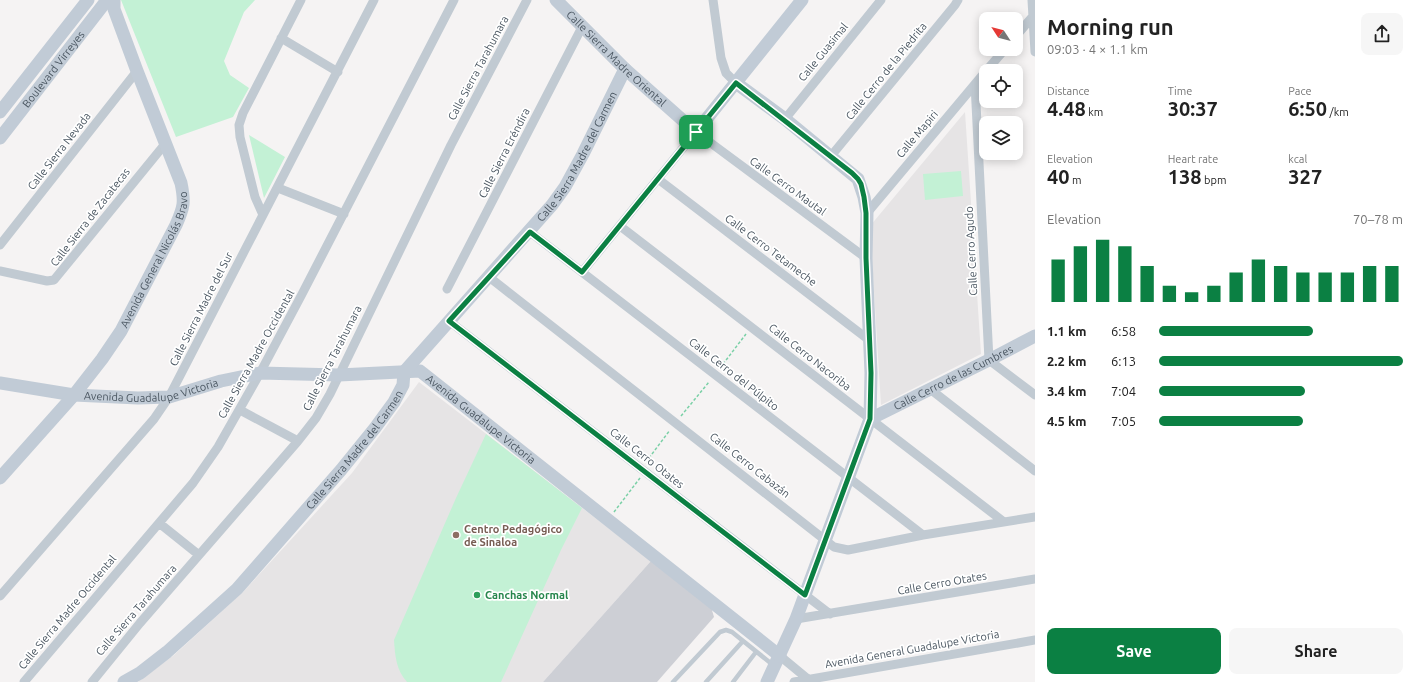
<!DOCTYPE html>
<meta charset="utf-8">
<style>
:root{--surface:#fff;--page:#f6f6f6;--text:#222;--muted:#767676;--accent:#0b8043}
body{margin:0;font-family:Ubuntu,sans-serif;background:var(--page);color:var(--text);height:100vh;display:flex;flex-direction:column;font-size:15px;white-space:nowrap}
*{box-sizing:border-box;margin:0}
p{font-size:13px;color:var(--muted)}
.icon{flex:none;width:22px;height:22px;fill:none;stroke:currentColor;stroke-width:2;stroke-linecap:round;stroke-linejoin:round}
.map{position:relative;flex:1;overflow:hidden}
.panel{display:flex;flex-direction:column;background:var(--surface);width:380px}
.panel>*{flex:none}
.needle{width:26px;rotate:306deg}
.controls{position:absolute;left:979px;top:12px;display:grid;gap:8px}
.controls a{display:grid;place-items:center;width:44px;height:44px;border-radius:8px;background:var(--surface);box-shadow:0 2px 10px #0003;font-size:20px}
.pin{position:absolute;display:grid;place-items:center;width:34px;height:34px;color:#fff;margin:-17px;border-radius:8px;box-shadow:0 2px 6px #0006}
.round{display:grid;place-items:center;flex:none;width:42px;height:42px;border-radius:8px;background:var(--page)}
.summary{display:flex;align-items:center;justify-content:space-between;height:68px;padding:0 12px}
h1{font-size:22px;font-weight:700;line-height:30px}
.stats{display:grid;grid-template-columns:repeat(3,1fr);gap:6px;height:68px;padding:4px 12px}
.stats div{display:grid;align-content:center}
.stats b{font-size:20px;font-weight:700}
.stats small{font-size:11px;font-weight:400}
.stats p{font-size:11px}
.chart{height:112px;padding:8px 12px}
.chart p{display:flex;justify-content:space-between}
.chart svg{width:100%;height:72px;margin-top:4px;stroke:var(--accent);stroke-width:6}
.button{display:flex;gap:8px;margin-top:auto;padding:8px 12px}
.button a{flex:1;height:46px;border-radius:8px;background:var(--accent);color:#fff;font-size:16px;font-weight:700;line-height:46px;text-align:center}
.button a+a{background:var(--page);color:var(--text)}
ul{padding:0 12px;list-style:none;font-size:13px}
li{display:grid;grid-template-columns:64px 48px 1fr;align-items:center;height:30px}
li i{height:10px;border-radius:5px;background:var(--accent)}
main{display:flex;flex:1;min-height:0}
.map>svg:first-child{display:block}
.education{fill:#e6e4e5}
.green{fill:#c3f1d5}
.building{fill:#cdcfd5}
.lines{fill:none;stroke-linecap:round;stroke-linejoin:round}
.path{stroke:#7ad0a6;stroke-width:1.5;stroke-dasharray:3 2;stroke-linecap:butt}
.lane{stroke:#c1cad2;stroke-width:4.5}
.street{stroke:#c1cad2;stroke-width:9}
.secondary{stroke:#c1cbd6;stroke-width:13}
.route-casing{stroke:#fff;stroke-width:8}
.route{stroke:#0b8043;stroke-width:5}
.education-dot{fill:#8d6e63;stroke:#fff;stroke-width:1.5}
.leisure-dot{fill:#2e9e5b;stroke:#fff;stroke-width:1.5}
.labels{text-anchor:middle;stroke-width:3.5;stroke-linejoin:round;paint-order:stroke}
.street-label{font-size:11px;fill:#4a5661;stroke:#fff}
.education-label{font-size:11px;font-weight:bold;fill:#785e54;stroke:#fff;text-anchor:start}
.leisure-label{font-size:11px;font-weight:bold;fill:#27864d;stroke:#fff;text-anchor:start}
</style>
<main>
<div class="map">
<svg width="1035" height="682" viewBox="0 0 1035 682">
<rect width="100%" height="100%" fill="#f5f3f3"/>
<path class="education" d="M965 112 981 354 881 405 870 226Z
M419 382 651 561 543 682H138L174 655 244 591 352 473Z"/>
<path class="green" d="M121 0H255L244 12 224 61 230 75 249 88 233 117 176 137Z
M249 135 285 157 264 198Z
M961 171 963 196 925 200 923 174Z
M486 434 582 508 561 550 501 682H407C396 670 395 655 394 640L456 498Z"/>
<path class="building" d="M651 561 711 607 714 617 657 682H543Z"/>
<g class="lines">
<path class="path" d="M720 368 746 334
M681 416 709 382
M646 462 670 430
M614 512 640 478"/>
<path class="lane" d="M673 682 720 632 726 630 732 632 773 665
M706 682 743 641
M733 682 756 652"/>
<path class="street" d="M713 0 721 58 726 73 736 83
M1032 0 1035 52
M1016 36 1034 15
M281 38 338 72
M986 71 1005 49
M975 84 989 360 1035 395
M785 119 881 0
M831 156 955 5 958 0
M658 179 869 340
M278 188 344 214
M867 213 986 71
M263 215 255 197 240 137 239 125 243 113 301 0
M620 226 1004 522
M530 232 923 535
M0 245 137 71
M0 271 47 281 54 280 165 144
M582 272 696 132 866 258
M489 277 834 547 848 550 923 535 1035 517
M447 289 582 27
M449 321 830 614
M930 389 1035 471
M240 410 298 441
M159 523 199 555
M0 596 154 419 169 397 374 0
M796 619 1035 579
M780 656 809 680
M24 682 193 483 218 447 260 373 301 296 454 0
M92 682 140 623 298 441 316 418 330 394 451 145 527 0
M794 682 1035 640"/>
<g class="secondary">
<path id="s1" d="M556 0 625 69 696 132 802 0"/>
<path d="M736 83 785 119 858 179 864 197 867 213 866 258 871 373 870 419 796 619 767 682"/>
<path d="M0 112 88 0"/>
<path id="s2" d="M0 138 107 0"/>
<path id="s3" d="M0 383 74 395 138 398 169 397 221 381 260 373 339 375 420 371 780 656"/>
<path id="s4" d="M870 419 989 360 1035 336"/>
<path id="s5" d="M0 478 74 395 102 359 121 331 176 225C184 207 185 202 181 183L137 71 114 9V0"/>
<path id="s6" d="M124 682 140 673 167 652 237 589 341 470 375 428 394 402 403 385 404 372 552 205 565 187 583 154 625 69"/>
</g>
</g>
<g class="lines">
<defs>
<path id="route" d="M736 83 852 173 858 179 861 184 864 197 866 213V258L871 373 870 419 805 595 449 321 530 232 582 272Z"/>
</defs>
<use href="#route" class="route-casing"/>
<use href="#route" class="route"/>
</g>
<circle class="education-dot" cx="456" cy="535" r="4"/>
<circle class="leisure-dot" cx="477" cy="595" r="4"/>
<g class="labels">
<g class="street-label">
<text transform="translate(823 52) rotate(-51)" y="4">Calle Guasimal</text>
<text dy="4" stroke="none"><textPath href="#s1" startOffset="84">Calle Sierra Madre Oriental</textPath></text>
<text transform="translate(478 68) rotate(-62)" y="4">Calle Sierra Tarahumara</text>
<text dy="4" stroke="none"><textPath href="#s2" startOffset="87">Boulevard Virreyes</textPath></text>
<text transform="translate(886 71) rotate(-51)" y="4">Calle Cerro de la Piedrita</text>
<text transform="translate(917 134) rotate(-50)" y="4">Calle Mapiri</text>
<text transform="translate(59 151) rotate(-52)" y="4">Calle Sierra Nevada</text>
<text transform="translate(504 153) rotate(-63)" y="4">Calle Sierra Eréndira</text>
<text dy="4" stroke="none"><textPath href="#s6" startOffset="701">Calle Sierra Madre del Carmen</textPath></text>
<text transform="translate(788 186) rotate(36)" y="4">Calle Cerro Mautal</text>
<text transform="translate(90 217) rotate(-52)" y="4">Calle Sierra de Zacatecas</text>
<text transform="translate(771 250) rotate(37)" y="4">Calle Cerro Tetameche</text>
<text transform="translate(971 251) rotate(-93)" y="4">Calle Cerro Agudo</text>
<text dy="4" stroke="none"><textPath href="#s5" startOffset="270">Avenida General Nicolás Bravo</textPath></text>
<text transform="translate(201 309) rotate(-63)" y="4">Calle Sierra Madre del Sur</text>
<text transform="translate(256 354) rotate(-61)" y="4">Calle Sierra Madre Occidental</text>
<text transform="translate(810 357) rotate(38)" y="4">Calle Cerro Nacoriba</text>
<text transform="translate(332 358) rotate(-63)" y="4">Calle Sierra Tarahumara</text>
<text transform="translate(734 374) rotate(38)" y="4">Calle Cerro del Púlpito</text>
<text dy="4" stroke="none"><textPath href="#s4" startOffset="93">Calle Cerro de las Cumbres</textPath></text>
<text dy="4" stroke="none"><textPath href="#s3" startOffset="153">Avenida Guadalupe Victoria</textPath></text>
<text dy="4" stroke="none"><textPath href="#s3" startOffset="502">Avenida Guadalupe Victoria</textPath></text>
<text dy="4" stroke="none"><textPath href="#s6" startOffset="329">Calle Sierra Madre del Carmen</textPath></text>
<text transform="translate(647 458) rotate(38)" y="4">Calle Cerro Otates</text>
<text transform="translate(750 465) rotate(38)" y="4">Calle Cerro Cabazán</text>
<text transform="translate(942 583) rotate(-10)" y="4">Calle Cerro Otates</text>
<text transform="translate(136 610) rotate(-49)" y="4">Calle Sierra Tarahumara</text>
<text transform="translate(67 612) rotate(-50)" y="4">Calle Sierra Madre Occidental</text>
<text transform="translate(912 649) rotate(-10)" y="4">Avenida General Guadalupe Victoria</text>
</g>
<g class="education-label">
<text x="464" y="533">Centro Pedagógico<tspan x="464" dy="13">de Sinaloa</tspan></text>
</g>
<g class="leisure-label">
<text x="485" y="599">Canchas Normal</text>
</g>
</g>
</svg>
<div class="controls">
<a><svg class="needle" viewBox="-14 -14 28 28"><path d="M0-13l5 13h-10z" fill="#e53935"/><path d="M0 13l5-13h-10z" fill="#767676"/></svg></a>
<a><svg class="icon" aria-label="locate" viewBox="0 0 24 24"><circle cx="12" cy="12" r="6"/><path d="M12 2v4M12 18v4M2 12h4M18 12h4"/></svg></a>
<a><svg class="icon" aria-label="layers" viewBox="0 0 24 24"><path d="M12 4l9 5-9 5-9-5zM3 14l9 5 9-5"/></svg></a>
</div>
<div class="pin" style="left:696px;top:132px;background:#1e9e55"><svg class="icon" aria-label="arrive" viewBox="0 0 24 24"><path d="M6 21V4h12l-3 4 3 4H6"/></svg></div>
</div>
<section class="panel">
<div class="summary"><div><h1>Morning run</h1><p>09:03 · 4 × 1.1 km</p></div><a class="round"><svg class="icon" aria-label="share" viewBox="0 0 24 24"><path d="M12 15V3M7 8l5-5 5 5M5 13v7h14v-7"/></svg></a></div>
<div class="stats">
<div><p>Distance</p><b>4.48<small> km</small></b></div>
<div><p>Time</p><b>30:37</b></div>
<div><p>Pace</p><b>6:50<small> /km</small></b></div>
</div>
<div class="stats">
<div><p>Elevation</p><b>40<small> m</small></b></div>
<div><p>Heart rate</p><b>138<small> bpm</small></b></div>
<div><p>kcal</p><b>327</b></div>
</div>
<div class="chart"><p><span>Elevation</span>70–78 m</p>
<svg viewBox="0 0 160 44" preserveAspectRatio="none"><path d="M5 44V18M15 44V10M25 44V6M35 44V10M45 44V22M55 44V34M65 44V38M75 44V34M85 44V26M95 44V18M105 44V22M115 44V26M125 44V26M135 44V26M145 44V22M155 44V22"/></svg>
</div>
<ul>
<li><b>1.1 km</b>6:58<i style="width:63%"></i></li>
<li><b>2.2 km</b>6:13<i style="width:100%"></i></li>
<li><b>3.4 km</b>7:04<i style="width:60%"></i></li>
<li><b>4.5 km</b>7:05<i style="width:59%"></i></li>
</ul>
<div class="button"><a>Save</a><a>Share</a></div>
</section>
</main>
